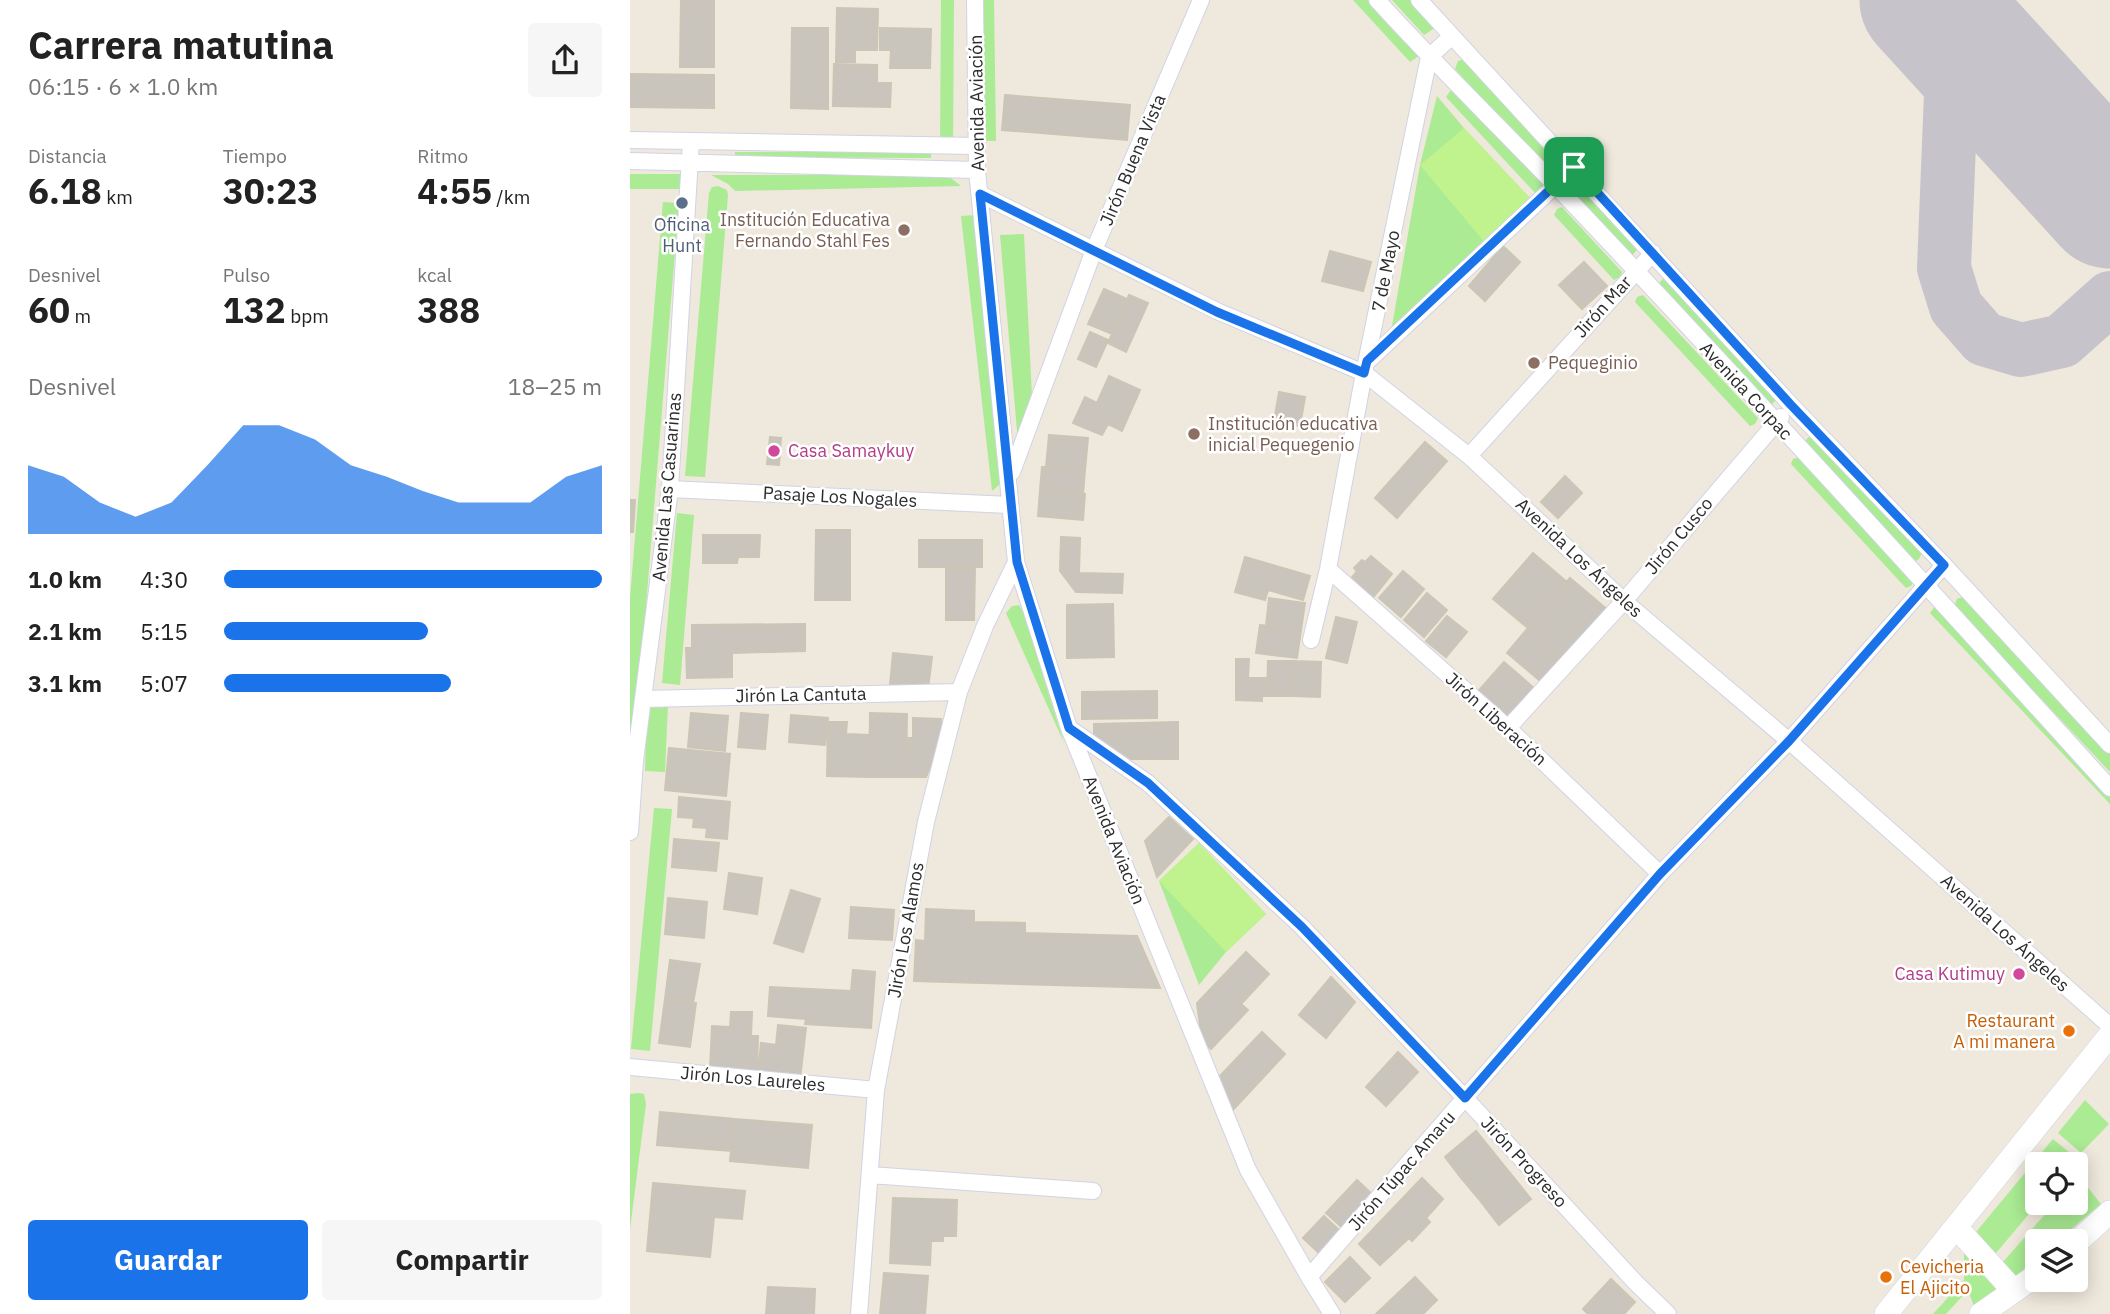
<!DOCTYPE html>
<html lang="es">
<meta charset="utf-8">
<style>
:root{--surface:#fff;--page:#f6f6f6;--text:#222;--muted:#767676;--accent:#1a73e8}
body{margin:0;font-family:"IBM Plex Sans",sans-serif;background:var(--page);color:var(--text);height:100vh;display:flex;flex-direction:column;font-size:26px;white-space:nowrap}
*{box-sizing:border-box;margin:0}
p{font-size:23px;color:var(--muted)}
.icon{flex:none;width:38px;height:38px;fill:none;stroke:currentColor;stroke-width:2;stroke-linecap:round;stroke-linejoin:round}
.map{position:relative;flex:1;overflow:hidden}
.sheet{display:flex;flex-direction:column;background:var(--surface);width:630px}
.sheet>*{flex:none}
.fabs{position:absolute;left:1395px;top:1152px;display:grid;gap:14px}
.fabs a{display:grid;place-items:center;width:63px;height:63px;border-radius:7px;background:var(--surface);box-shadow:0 4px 18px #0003;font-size:35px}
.pin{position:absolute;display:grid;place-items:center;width:60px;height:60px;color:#fff;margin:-30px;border-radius:14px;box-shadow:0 4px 10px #0006}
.round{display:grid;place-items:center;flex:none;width:74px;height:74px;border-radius:7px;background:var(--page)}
.overview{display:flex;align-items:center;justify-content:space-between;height:119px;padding:0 28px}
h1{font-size:38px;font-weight:700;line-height:52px}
.metrics{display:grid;grid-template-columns:repeat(3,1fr);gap:10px;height:119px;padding:7px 28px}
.metrics div{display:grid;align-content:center}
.metrics b{font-size:35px;font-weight:700}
.metrics small{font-size:19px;font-weight:400}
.metrics p{font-size:19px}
.chart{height:196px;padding:14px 28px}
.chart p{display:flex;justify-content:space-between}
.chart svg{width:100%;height:126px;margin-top:7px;fill:var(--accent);opacity:.7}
.primary-button{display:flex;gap:14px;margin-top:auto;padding:14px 28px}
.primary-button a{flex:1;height:80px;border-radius:7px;background:var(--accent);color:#fff;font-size:28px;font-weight:700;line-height:80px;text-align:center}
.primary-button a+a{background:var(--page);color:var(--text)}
ul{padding:0 28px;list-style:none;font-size:23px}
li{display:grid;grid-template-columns:112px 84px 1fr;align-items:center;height:52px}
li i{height:18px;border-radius:9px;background:var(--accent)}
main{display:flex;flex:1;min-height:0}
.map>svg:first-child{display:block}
.green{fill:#aaeb93}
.pitch{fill:#c0f38e}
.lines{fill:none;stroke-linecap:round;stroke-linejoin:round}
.taxiway{stroke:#c6c4ca;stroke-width:54}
.runway{stroke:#c6c4ca;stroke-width:133}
.building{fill:#cac5bc;stroke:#cbc5b5;stroke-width:2}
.street-casing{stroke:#d1d3e6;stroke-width:18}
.secondary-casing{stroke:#d1d3e6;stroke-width:24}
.street{stroke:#fff;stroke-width:16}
.secondary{stroke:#fff;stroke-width:23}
.route-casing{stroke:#fff;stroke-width:14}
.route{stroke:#1a73e8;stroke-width:9}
.service-dot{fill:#5c6f8a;stroke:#fff;stroke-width:2.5}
.education-dot{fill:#8d6e63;stroke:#fff;stroke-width:2.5}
.hotel-dot{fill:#d1479c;stroke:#fff;stroke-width:2.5}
.food-dot{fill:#e8710a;stroke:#fff;stroke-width:2.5}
.labels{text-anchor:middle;stroke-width:5;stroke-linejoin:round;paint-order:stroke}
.street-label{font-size:18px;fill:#2c2c2c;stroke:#fff}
.education-label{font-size:18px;fill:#785e54;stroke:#fff;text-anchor:start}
.service-label{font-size:18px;fill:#4e5e75;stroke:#fff}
.hotel-label{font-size:18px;fill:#b23c85;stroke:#fff;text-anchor:start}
.food-label{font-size:18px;fill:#c56008;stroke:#fff;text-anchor:end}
</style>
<main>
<section class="sheet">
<div class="overview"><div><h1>Carrera matutina</h1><p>06:15 · 6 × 1.0 km</p></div><a class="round"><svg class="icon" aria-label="share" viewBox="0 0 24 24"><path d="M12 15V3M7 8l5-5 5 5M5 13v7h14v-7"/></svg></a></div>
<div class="metrics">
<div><p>Distancia</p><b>6.18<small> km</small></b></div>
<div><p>Tiempo</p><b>30:23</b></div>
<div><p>Ritmo</p><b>4:55<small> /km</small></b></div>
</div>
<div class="metrics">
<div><p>Desnivel</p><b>60<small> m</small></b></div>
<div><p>Pulso</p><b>132<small> bpm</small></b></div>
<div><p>kcal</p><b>388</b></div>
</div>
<div class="chart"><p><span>Desnivel</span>18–25 m</p>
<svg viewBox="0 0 160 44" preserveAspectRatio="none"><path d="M0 44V20L10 24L20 33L30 38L40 33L50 20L60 6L70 6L80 11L90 20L100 24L110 29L120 33L130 33L140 33L150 24L160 20V44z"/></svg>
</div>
<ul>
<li><b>1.0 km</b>4:30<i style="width:100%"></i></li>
<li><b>2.1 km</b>5:15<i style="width:54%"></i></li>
<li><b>3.1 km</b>5:07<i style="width:60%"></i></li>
</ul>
<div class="primary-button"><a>Guardar</a><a>Compartir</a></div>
</section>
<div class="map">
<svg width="1480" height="1314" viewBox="0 0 1480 1314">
<rect width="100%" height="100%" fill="#efe8dc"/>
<path class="green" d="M311 0H324L323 150H310Z
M351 0H364L366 141H353Z
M723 0H743L789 56 780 62Z
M762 0H781L804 25 803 29 794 35Z
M836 59 928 163 919 170 825 69 828 61Z
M823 87 917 185 907 195 816 97Z
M807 96 834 128 902 200 759 343 790 165Z
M105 152H301V158L105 157Z
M0 174H51L50 189H0Z
M81 175H317L331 186 105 191 98 184Z
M88 186 97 190 98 195 75 477 55 476 79 193 82 187Z
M952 190H956L1009 247 1002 256 946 196Z
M33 202 49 203 5 740 0 739V598Z
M932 207 992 272 990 277 984 280 924 215 927 209Z
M345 215 370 484 362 491 331 216Z
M394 234 402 396 388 442 370 235Z
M1034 278H1038L1146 400 1141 405 1028 284Z
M1013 295 1128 418 1125 424 1120 426 1005 302 1007 297Z
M1180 436H1184L1292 553 1289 559 1282 563 1174 442Z
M1169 457 1284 581 1281 586 1276 588 1161 464 1163 459Z
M47 513 64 515 50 685 32 683Z
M1335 596 1480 752V772L1324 606 1327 599Z
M389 605 394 614 434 743 376 613 382 606Z
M1305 606 1480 788V804L1300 613Z
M17 705H38L35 772 15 771Z
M24 808 42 809 20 1051 1 1049Z
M569 843 636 914 596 952 569 985 529 881Z
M8 1093 14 1094 16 1104 0 1229V1094Z
M1455 1100 1479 1124 1451 1153 1428 1133Z
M1423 1139 1446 1158 1441 1164H1407V1202H1409L1366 1253 1346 1232Z
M1447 1178 1451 1179 1471 1204 1427 1241H1407V1258L1386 1276 1372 1263 1426 1202H1446Z
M1334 1253 1371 1295 1346 1312 1338 1290 1316 1314H1303L1334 1280Z"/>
<path class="pitch" d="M834 128 902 200 856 244 790 165Z
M569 843 636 914 596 952 529 881Z"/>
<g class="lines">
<path class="taxiway" d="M1310 15 1322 69 1314 268 1326 307 1354 339 1391 350 1432 341 1480 298"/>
<path class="runway" d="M1296 0 1480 202"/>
</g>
<path class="building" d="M51 0H84V67H50Z
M207 8 248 9 247 50H225V62H206Z
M162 28H198V109L161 108Z
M250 28 301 29 300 68H260L261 50H250Z
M204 64 247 65V83H261L260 107 203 106Z
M0 74 84 75V108L0 107Z
M375 95 500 105 497 140 372 130Z
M873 246 890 262 855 301 839 286Z
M700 251 741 262 733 291 692 281Z
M954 262 977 286 952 309 929 285Z
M474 289 497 299 482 334 458 324Z
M499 295 518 303 496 352 478 343Z
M460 332 478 340 466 367 448 359Z
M479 376 510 390 492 431 478 424 472 435 443 423 455 397 467 403Z
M649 392 675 397 670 426 644 422Z
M419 435 458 438 455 470 416 467Z
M140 437 151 438 149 465 137 464Z
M795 442 817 461 767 518 745 498Z
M412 467 455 470 453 494 410 490Z
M935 476 952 493 928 518 911 502Z
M410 490 455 494 453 520 408 516Z
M0 500H5L3 532H0Z
M186 530H220V600H185Z
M73 535H130L129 557H108L107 563H73Z
M431 537 450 538 449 573 493 574 492 593 446 592 430 571Z
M289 540H352V567H289Z
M903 553 937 582 898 628 863 599Z
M741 556 762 574 741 600 719 581 727 571 724 568 732 560 735 562Z
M615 557 680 576 673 600 638 590 635 600 605 592Z
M316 567H345L344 620H316Z
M773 571 794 589 771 617 749 598Z
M940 578 978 610 935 660 898 628Z
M797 593 817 610 794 637 774 620Z
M639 598 675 603 671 630 636 626Z
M483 604 484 657 437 658V605Z
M817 616 837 632 816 657 796 641Z
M706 617 727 622 717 663 696 658Z
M175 624V651L102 653V677L57 678 56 648H62V625Z
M630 625 671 630 667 658 626 653Z
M898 628 935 660 915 685 877 653Z
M263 653 302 657 298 689 260 685Z
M606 659H619L618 678H637V696H632V701L606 700Z
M638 661H666L665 696H637Z
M666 661 691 662 690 697 665 696Z
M874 662 905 689 876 723 844 696Z
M527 691V718L452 719V692Z
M61 713 98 716 95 751 58 747Z
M111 713 138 715 135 749 108 747Z
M240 713 277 714 276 777H239Z
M161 715 198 718 195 745 159 742Z
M283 718 311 719V741L296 777H276V738H283Z
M198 722H217L216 734 239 735V777L197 776Z
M548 722V759H501L464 736V724Z
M39 748 100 754 96 796 35 790Z
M49 797 100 802 97 839 76 837 77 828 63 827 64 818 48 817Z
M539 817 563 839 527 877 515 841Z
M44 839 89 843 86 871 42 867Z
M99 873 132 878 127 914 94 909Z
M161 890 190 899 173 952 144 943Z
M38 898 77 902 74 938 35 934Z
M221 907 264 910 262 940 219 938Z
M296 909 344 911V922L395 923V933L507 936 530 988 284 981 286 940 295 941Z
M616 952 639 974 611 1004 618 1010 581 1049 572 1040 567 1003Z
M40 960 70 964 63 1003 35 999Z
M223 970 245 972 241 1028 175 1024 176 1019 138 1016 140 987 221 991Z
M701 977 725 1002 696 1038 669 1015Z
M35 999 66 1003 60 1047 29 1043Z
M101 1012H122L121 1036H128L127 1071 80 1069 82 1026 100 1027Z
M148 1025 176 1028 170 1079 128 1074 131 1043 146 1045Z
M632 1032 655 1054 602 1111 589 1077Z
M768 1052 788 1072 756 1106 736 1087Z
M30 1112 104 1119 101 1151 27 1145Z
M104 1119 182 1125 178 1168 100 1161Z
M846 1131 864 1153 832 1179 815 1157Z
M864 1153 880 1173 848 1198 832 1179Z
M880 1173 901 1199 869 1225 848 1198Z
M792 1178 813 1199 796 1218 800 1222 782 1241 779 1238 750 1265 729 1244Z
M727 1180 745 1197 715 1230 696 1213Z
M23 1183 115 1191 112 1219 84 1217 80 1257 17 1251Z
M263 1198 327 1200 326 1236H313V1241H301L300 1265 260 1263Z
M694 1216 711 1232 690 1254 673 1238Z
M720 1257 740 1278 715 1302 695 1282Z
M254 1273 298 1276 295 1314H250Z
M785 1277 807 1300 793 1314H746Z
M981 1279 1005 1302 994 1314H958L953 1309Z
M138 1287 185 1289 184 1314H136Z"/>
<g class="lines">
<defs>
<path id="street" d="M345 0 347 170 386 562 439 728 618 1170 679 1277 702 1314
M747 0C805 64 867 124 927 187 1114 384 1297 586 1480 788
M789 0 1161 405 1314 565 1480 745
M0 140 346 146
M0 161 347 170
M350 194 587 311 734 373 839 456 994 601 1159 741 1480 1026
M738 361 944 168
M839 456 1023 253
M382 472 464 250 571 0
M40 489 379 505
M698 569 878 728 1030 874
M681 640 698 569 734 373 799 57 822 36
M14 699 329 692
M439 728 518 783 672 927 835 1098 1006 1283 1038 1314
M878 728 994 601 1151 417
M0 832 5 761 40 489 61 141
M0 1067 246 1090
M240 1175 463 1191
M679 1277 1030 874 1159 741 1314 565
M229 1314 246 1090 296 822 329 692 355 626 386 562"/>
<path id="secondary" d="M1327 1228 1383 1290
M1446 1243 1480 1212
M1256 1314 1480 1035
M1351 1314 1407 1275"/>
</defs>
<use href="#street" class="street-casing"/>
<use href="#secondary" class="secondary-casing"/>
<use href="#street" class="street"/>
<use href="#secondary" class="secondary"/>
</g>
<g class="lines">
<defs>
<path id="route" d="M944 167 1161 405 1314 565 1159 741 1030 874 835 1098 672 927 518 783 439 728 387 562 350 194 587 312 734 373 737 361Z"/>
</defs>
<use href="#route" class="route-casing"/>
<use href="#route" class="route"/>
</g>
<circle class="service-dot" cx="52" cy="203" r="7"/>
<g class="education-dot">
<circle cx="274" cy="230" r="7"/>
<circle cx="904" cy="363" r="7"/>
<circle cx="564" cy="434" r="7"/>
</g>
<g class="hotel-dot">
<circle cx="144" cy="451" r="7"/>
<circle cx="1389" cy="974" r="7"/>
</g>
<g class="food-dot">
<circle cx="1439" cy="1031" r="7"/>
<circle cx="1256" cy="1277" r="7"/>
</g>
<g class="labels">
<g class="street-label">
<text transform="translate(347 103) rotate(-91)" y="6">Avenida Aviación</text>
<text transform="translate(503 160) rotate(-67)" y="6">Jirón Buena Vista</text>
<text transform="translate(756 271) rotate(-79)" y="6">7 de Mayo</text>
<text transform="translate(973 307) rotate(-48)" y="6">Jirón Mar</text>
<text transform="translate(1116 391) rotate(47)" y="6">Avenida Corpac</text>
<text transform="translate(37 487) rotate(-85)" y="6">Avenida Las Casuarinas</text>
<text transform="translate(210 497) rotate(3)" y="6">Pasaje Los Nogales</text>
<text transform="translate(1049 536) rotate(-50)" y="6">Jirón Cusco</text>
<text transform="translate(949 558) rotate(43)" y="6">Avenida Los Ángeles</text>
<text transform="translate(171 695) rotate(-1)" y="6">Jirón La Cantuta</text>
<text transform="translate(866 719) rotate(42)" y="6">Jirón Liberación</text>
<text transform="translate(484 840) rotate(68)" y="6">Avenida Aviación</text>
<text transform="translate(276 930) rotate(-80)" y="6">Jirón Los Alamos</text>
<text transform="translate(1375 933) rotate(42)" y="6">Avenida Los Ángeles</text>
<text transform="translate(123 1079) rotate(5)" y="6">Jirón Los Laureles</text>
<text transform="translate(894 1162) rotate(47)" y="6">Jirón Progreso</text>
<text transform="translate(772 1171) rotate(-49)" y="6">Jirón Túpac Amaru</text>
</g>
<g class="education-label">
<text x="260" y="226" text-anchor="end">Institución Educativa<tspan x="260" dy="21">Fernando Stahl Fes</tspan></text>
<text x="918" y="369">Pequeginio</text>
<text x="578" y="430">Institución educativa<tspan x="578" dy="21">inicial Pequegenio</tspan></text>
</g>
<g class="service-label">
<text x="52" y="231">Oficina<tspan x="52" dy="21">Hunt</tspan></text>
</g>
<g class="hotel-label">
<text x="158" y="457">Casa Samaykuy</text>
<text x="1375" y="980" text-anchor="end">Casa Kutimuy</text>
</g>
<g class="food-label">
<text x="1425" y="1027">Restaurant<tspan x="1425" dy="21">A mi manera</tspan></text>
<text x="1270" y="1273" text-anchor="start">Cevicheria<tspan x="1270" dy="21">El Ajicito</tspan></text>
</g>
</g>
</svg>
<div class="fabs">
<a><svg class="icon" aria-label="locate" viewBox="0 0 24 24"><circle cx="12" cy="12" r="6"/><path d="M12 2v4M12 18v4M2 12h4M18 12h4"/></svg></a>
<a><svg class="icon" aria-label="layers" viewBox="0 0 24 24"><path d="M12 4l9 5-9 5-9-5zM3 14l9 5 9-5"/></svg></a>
</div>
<div class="pin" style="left:944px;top:167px;background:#1e9e55"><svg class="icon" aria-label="arrive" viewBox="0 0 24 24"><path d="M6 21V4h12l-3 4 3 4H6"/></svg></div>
</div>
</main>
